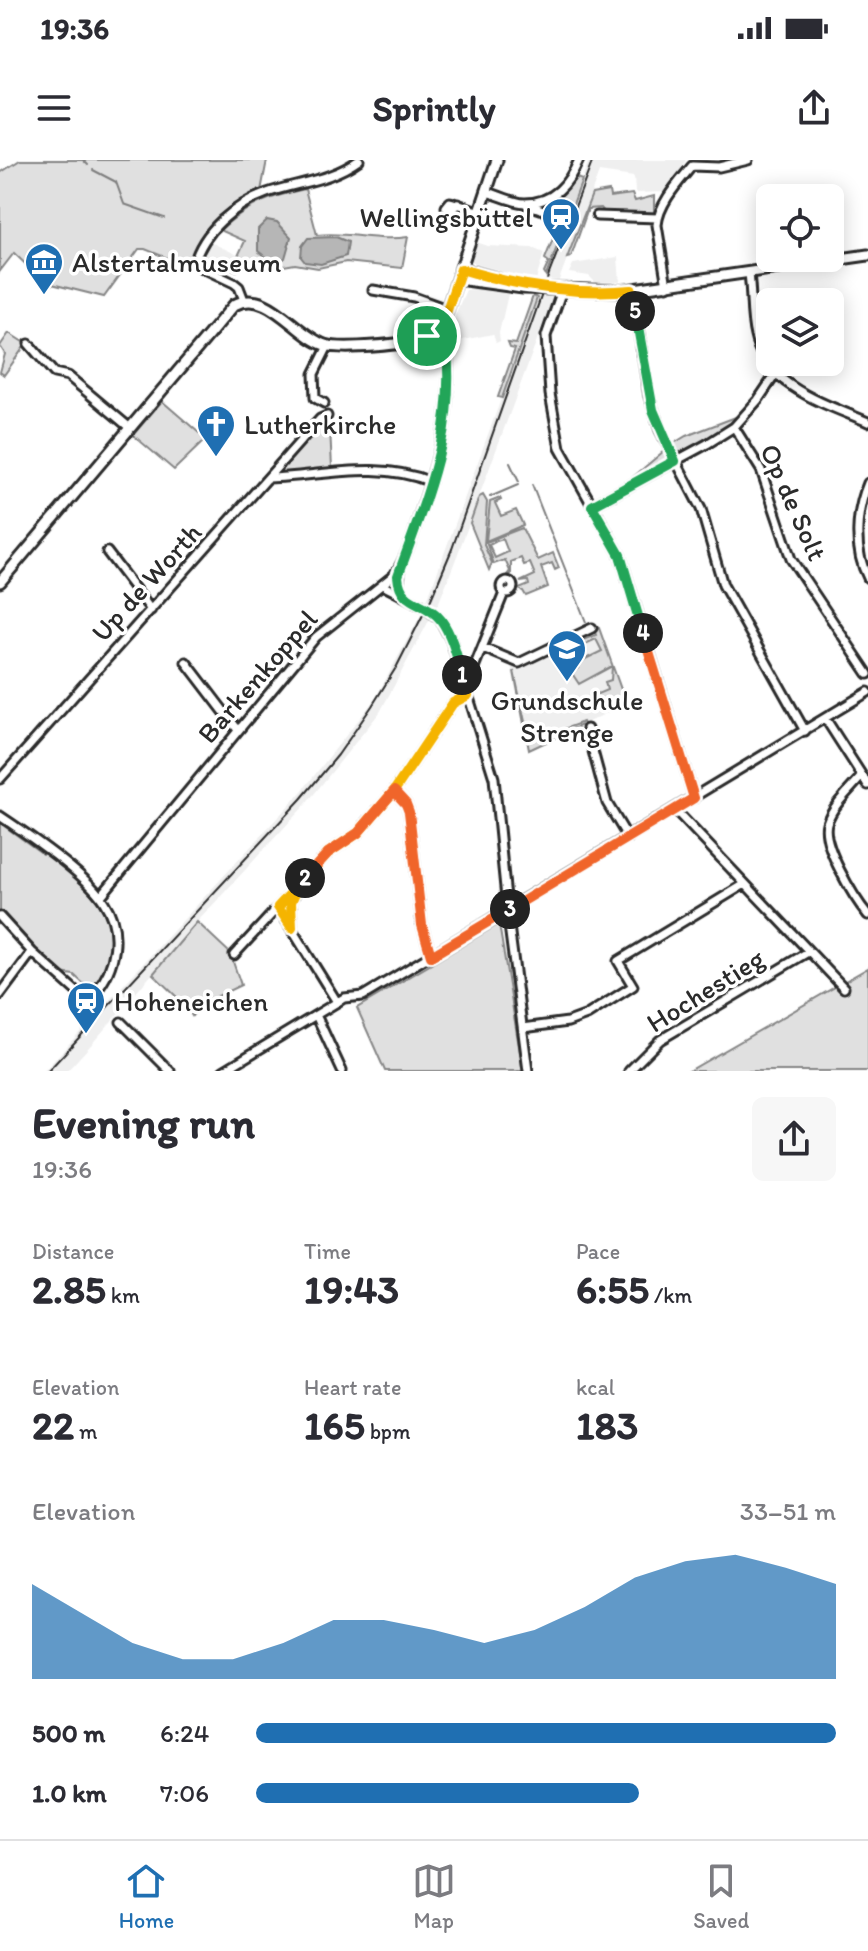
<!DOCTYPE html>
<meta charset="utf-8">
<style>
:root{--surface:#fff;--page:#f7f7f7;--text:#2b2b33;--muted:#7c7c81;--line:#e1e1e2;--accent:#1f6fb2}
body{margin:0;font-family:Itim,sans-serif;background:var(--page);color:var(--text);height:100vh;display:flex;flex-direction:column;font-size:30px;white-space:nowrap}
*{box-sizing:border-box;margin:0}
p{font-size:26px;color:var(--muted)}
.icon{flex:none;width:44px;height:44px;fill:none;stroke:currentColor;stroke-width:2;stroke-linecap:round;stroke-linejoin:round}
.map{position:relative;height:911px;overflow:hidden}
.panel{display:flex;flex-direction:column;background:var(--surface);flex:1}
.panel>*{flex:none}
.buttons{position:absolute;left:756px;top:24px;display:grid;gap:16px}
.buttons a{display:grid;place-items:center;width:88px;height:88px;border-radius:12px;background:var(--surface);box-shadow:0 4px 20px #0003;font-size:40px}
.pin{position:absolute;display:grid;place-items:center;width:68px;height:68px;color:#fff;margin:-34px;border:4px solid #fff;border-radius:50%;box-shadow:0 2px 8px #0007}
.km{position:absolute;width:40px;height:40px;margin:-20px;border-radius:50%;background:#222;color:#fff;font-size:22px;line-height:40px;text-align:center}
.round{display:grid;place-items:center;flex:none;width:84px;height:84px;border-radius:12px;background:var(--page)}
.overview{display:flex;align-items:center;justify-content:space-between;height:136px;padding:0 32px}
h1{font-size:44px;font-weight:800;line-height:60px}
.metrics{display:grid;grid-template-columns:repeat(3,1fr);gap:12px;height:136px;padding:8px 32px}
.metrics div{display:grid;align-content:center}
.metrics b{font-size:40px;font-weight:800}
.metrics small{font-size:22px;font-weight:400}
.metrics p{font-size:22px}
.chart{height:224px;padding:16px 32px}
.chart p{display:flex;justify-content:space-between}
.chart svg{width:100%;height:144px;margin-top:8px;fill:var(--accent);opacity:.7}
ul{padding:0 32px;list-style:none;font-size:26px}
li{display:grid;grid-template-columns:128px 96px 1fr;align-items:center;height:60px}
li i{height:20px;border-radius:10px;background:var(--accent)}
.status{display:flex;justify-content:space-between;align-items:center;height:56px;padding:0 40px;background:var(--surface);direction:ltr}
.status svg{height:22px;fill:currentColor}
header{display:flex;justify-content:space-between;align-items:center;height:104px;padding:0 32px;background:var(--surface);font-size:36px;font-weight:800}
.tabs{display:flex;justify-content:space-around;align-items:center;height:112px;border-top:2px solid var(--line);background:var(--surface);font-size:22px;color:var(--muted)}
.tabs a{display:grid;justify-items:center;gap:4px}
.tabs .current{color:var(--accent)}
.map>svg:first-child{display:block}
.built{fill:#efefef}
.green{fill:#e0e0e0;stroke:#868686;stroke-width:2}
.water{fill:#b6b6b6;stroke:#7e7e7e;stroke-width:2}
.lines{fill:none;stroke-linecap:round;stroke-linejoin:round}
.stream{stroke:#7e7e7e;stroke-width:2}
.minor-casing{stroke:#2b2b2b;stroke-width:13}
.major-casing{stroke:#2b2b2b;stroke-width:15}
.minor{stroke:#fff;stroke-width:7}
.major{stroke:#fff;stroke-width:9}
.tram{stroke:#2b2b2b;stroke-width:2}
.split-1-casing{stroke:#fff;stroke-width:16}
.split-2-casing{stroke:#fff;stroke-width:16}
.split-3-casing{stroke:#fff;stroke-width:16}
.split-4-casing{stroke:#fff;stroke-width:16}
.split-5-casing{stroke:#fff;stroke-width:16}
.split-6-casing{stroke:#fff;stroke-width:16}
.split-1{stroke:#22a559;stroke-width:10}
.split-2{stroke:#f5b400;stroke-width:10}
.split-3{stroke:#f0652b;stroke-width:10}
.split-4{stroke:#f0652b;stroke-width:10}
.split-5{stroke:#22a559;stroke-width:10}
.split-6{stroke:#f5b400;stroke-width:10}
.labels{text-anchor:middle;stroke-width:7;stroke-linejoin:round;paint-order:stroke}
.poi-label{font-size:28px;fill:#2b2b2b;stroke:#fff;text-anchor:start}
.street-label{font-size:28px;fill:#2b2b2b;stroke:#fff}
</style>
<div class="status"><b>19:36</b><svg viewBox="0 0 49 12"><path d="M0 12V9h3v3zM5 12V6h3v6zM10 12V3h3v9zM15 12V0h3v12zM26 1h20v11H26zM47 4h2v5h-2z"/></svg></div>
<header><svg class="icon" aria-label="menu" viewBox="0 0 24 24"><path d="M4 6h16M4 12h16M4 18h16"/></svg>Sprintly<svg class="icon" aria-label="share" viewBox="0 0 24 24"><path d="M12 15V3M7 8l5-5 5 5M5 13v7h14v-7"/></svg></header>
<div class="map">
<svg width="868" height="911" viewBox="0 0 868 911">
<rect width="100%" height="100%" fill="#fff"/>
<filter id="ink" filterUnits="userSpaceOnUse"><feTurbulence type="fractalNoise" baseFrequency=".0125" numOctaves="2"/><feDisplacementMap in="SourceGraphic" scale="16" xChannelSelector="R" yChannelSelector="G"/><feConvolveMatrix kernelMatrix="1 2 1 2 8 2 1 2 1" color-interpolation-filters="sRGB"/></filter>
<g filter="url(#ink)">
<path class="built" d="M589 0H686L667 32 635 33 634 17 599 12 457 396 439 442 380 552 306 644 197 762 90 886 67 911H44L302 631 375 539 423 451Z
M206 80 238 95 228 116 201 100 199 91Z
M475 82 487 86 532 88 544 93 536 120 477 107 470 98Z
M618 97 620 122 597 124 589 116 569 113 573 104Z
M492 127 509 130 499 173 500 181 496 183 493 174 453 182 455 155 466 130Z
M599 468 626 544 529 590 510 501 519 503Z"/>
<path class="green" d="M20 0H267L261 31C228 48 200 71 187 106L145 89H139L104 137 44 122 14 93 0 111V13Z
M574 17 582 20 546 116 544 113 549 102 545 99 564 51H551L534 44 559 34Z
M305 29 317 75C347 71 377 82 408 77L402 108 346 102 318 108 295 104 278 107 253 99 244 103 237 111 232 109 245 81 220 70C248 44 269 37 305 29Z
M609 31 610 37 632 34 635 41 654 36V53L607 55 601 48 588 49 571 97 567 98 592 34Z
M533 136 537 138 502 238 498 237 515 189 510 188 508 183 516 184Z
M9 173 26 184 4 215 0 212 5 194 0 186Z
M162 241 206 279 174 310 133 275Z
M741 255 706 282 626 323 671 285 686 276Z
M330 268 332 308 279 315 278 311 315 269Z
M483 335 487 342 484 385 492 403 489 410 470 363 479 337Z
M500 338 501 340 495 343 501 356 516 350 523 365 486 381 490 342Z
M522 368 538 400 553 393 559 408 555 410 552 403 541 407 548 427 526 436 523 431 519 429 529 425 528 421 520 422 535 415 530 403 524 405 521 398 511 402V414L507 415 510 411 505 400 494 404 486 382 494 379 495 382 489 385 495 398 508 392 503 379 497 381 496 378Z
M599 468 623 535 588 550 583 540 607 530 605 522 611 520 612 506 579 524 571 512 579 508 577 503 602 491 596 479 577 488 575 483 596 475 594 470Z
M514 511 527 571H542L545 576 583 562 584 564 529 590Z
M0 663 43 694H48C80 721 119 750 110 796 108 809 103 819 91 827H87L74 815 60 813 0 754Z
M197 762 230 793 241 825 205 842 192 856 185 845 153 814Z
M499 764 523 911H385L357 848Z
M868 808V911H689Z"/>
<path class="water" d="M267 60 277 62 291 77 285 98 281 101 267 98 258 91V69Z
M336 77 348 82 346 96 321 104 305 102 301 97 302 86 308 78Z"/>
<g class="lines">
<path class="stream" d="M83 0 88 5
M93 10 116 22 124 44 164 58
M510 303 519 322
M532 325 586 462
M490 337 518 325
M509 811 523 901"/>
<defs>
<path id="minor" d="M487 32C499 35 514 43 525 43 554 43 569 23 579 0
M458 44 452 51 446 47 450 42C453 43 457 44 460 45L481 52
M526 44 558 55
M597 56 658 58
M749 114C752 134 750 156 755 176 766 227 826 244 868 262
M667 126 657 65C659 43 679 22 692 6L719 7 748 0
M373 130 414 137 447 149
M562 130 546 176 550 234 560 288 620 395 694 638
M632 130 649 236 660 270 701 349 723 425 805 571
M244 140 239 127 234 123 194 104C203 71 234 45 267 33 299 22 330 21 359 0
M29 184 54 213 68 216 130 268
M324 243 315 238 314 214 328 186
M734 267 761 310 791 399 868 514
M269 318C323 316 378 300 431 322
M592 346 707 284 734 267 758 240 777 212
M107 392 151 450
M400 410 399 426 403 435
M868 418C853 390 856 352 868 323
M501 427a6 6 0 1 1 12 0a6 6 0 1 1-12 0Z
M382 425 423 446 440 459 451 480 494 618 508 758 528 911
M483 488 519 503 592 468
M186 502 238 570
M462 517 473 510 504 433
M825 558 868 625
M587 569 607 643 628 678
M861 617C850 630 832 646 827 663 821 684 854 738 868 755
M0 619 320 259 327 256
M394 631 406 644 409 652 422 765 431 796
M677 648 679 654 844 828
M0 656C27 674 88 715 104 742 123 771 116 808 95 833
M101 736 316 477 394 415C407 397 413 375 420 353 443 287 457 231 443 160
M278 747 337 842
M0 757 32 792 78 833
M292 766 291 742 296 731
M234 795 328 693 358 673 394 631 453 543 468 535
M89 831 95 833 90 841 78 833Z
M0 835 32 792
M316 855 342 911
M121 862 170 911
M523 868 568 862 587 855 633 826 618 801 745 724
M223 911 344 838 363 836 868 532
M629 911 660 880 808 792"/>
<path id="major" d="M461 109 498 119
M458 119 523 128 620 131 868 95
M0 422 234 145C268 127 295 175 325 185 340 190 408 185 423 178 433 174 439 165 445 156L497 0"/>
</defs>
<use href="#minor" class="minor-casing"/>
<use href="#major" class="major-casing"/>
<use href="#minor" class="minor"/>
<use href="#major" class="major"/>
<path class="tram" d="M48 911 301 639 338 595 372 546 397 506 431 439 452 389 549 114 593 0"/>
</g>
</g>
<g class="lines" filter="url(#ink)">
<defs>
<path id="split-1" d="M427 176 446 180C457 268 427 335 398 416 400 446 426 440 441 460 452 475 457 497 462 515"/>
<path id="split-2" d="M305 718 278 747 292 768 291 742 298 726 328 693 358 673 394 631 453 543 468 535 462 515"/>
<path id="split-3" d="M305 718 328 693 358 673 394 631 406 644 409 652 422 765 431 796 510 749"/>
<path id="split-4" d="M510 749 694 638 643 473"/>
<path id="split-5" d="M635 151 653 250 675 301 592 346 620 395 643 473"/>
<path id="split-6" d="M427 176 445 156 461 109C516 126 574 135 632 130L635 151"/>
</defs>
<use href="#split-1" class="split-1-casing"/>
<use href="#split-2" class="split-2-casing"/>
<use href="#split-3" class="split-3-casing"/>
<use href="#split-4" class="split-4-casing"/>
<use href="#split-5" class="split-5-casing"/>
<use href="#split-6" class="split-6-casing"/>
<use href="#split-1" class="split-1"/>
<use href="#split-2" class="split-2"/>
<use href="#split-3" class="split-3"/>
<use href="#split-4" class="split-4"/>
<use href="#split-5" class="split-5"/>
<use href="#split-6" class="split-6"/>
</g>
<defs>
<symbol id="station-pin" viewBox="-11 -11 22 30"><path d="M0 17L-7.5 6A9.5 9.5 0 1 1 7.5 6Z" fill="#1f6fb2" stroke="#fff"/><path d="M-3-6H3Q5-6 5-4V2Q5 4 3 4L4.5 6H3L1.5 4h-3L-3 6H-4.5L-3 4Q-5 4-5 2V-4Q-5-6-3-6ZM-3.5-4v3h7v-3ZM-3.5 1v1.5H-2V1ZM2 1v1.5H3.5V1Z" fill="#fff"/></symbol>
<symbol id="museum-pin" viewBox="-11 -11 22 30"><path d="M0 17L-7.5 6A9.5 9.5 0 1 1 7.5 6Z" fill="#1f6fb2" stroke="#fff"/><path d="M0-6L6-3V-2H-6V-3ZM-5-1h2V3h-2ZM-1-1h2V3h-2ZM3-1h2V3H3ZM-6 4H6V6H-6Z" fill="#fff"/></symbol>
<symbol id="church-pin" viewBox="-11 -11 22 30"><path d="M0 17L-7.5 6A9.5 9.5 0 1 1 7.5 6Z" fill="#1f6fb2" stroke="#fff"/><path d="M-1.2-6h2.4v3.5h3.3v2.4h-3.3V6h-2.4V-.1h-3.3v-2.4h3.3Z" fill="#fff"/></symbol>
<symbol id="school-pin" viewBox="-11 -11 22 30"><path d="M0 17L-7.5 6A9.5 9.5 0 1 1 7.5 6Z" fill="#1f6fb2" stroke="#fff"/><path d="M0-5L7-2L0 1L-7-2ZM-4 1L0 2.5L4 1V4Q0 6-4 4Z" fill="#fff"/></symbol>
</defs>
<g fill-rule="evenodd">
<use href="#station-pin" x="539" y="35" width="44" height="60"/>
<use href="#museum-pin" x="22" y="80" width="44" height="60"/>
<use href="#church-pin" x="194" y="242" width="44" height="60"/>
<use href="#school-pin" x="545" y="467" width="44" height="60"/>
<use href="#station-pin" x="64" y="819" width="44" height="60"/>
</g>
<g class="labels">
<g class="poi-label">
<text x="533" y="67" text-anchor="end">Wellingsbüttel</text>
<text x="72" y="112">Alstertalmuseum</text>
<text x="244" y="274">Lutherkirche</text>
<text x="567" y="550" text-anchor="middle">Grundschule<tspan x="567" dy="32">Strenge</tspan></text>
<text x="114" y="851">Hoheneichen</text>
</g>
<g class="street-label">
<text transform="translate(794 342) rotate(66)" y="10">Op de Solt</text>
<text transform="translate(146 422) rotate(-48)" y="10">Up de Worth</text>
<text transform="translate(257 516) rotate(-49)" y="10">Barkenkoppel</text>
<text transform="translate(705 830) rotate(-32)" y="10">Hochestieg</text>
</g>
</g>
</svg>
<div class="buttons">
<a><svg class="icon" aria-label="locate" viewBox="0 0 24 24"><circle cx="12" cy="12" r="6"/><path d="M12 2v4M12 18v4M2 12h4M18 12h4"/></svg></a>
<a><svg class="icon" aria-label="layers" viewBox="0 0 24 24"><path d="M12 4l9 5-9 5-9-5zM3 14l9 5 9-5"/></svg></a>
</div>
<div class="pin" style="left:427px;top:176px;background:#1e9e55"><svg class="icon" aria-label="arrive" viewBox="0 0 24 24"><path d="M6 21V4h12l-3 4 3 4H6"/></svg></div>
<b class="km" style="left:462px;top:515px">1</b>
<b class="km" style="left:305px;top:718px">2</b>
<b class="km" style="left:510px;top:749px">3</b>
<b class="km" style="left:643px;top:473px">4</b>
<b class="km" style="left:635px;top:151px">5</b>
</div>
<section class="panel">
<div class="overview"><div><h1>Evening run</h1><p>19:36</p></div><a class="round"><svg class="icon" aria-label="share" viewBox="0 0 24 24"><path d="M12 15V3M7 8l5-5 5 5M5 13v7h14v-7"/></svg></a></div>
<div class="metrics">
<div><p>Distance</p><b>2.85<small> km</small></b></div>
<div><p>Time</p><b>19:43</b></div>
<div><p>Pace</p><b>6:55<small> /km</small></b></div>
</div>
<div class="metrics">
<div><p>Elevation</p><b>22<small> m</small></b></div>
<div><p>Heart rate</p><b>165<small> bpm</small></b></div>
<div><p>kcal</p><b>183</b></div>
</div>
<div class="chart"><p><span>Elevation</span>33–51 m</p>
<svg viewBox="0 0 160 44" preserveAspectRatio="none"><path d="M0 44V15L10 24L20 33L30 38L40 38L50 33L60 26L70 26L80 29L90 33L100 29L110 22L120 13L130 8L140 6L150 10L160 15V44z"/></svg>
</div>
<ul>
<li><b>500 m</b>6:24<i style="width:100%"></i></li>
<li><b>1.0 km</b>7:06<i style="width:66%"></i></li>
</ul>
</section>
<nav class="tabs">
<a class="current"><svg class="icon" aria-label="home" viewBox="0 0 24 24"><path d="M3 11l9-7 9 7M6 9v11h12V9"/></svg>Home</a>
<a><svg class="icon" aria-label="map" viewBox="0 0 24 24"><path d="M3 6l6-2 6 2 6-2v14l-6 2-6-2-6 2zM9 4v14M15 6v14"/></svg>Map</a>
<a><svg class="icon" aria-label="saved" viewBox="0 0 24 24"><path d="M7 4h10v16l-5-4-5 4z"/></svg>Saved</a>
</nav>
